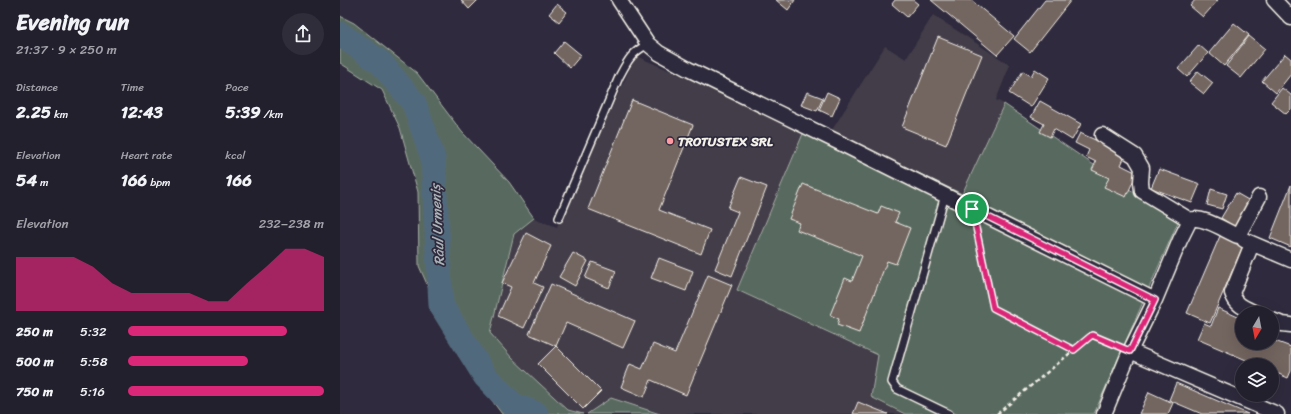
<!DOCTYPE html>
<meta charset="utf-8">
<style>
:root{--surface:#23202e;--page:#2f2d3a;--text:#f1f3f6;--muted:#a3a3aa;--line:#403e4a;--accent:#db2777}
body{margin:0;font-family:Sriracha,sans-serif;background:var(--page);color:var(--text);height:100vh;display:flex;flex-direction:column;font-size:15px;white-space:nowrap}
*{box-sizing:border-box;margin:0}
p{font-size:13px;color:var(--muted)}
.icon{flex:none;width:22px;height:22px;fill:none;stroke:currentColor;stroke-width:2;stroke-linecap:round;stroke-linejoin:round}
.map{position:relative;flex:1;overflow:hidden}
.drawer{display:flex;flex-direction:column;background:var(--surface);width:340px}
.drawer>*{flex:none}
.needle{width:26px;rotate:190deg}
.tools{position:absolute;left:895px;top:306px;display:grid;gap:8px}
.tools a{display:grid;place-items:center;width:44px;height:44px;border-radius:50%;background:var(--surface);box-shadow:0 4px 16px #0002,0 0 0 1px var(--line);font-size:20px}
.pin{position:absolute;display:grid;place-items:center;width:34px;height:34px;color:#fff;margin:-17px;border:2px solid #fff;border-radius:50%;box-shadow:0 1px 4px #0007}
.round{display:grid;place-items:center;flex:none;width:42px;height:42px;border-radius:21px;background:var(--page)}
.headline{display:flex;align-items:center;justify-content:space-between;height:68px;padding:0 16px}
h1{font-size:22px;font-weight:700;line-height:30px}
.stats{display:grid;grid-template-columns:repeat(3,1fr);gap:6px;height:68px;padding:4px 16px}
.stats div{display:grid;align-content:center}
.stats b{font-size:17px;font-weight:700}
.stats small{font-size:11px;font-weight:400}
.stats p{font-size:11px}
.chart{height:112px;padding:8px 16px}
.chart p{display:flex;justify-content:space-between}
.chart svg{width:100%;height:72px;margin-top:4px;fill:var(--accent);opacity:.7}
ul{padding:0 16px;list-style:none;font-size:13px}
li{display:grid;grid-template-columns:64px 48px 1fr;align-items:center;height:30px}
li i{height:10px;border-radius:5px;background:var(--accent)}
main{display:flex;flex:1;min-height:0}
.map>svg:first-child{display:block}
.built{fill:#433c48}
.green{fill:#596a61;stroke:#a6aea4}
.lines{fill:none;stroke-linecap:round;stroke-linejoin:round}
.river{stroke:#51697c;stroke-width:25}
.building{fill:#736561;stroke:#f4f1e8}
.service-casing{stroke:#f4f1e8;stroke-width:10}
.minor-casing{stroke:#f4f1e8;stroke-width:17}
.path{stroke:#f4f1e8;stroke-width:2.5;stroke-dasharray:4 3;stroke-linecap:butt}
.service{stroke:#2f2a3d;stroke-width:7}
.minor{stroke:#2f2a3d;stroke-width:14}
.route-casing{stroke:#fff;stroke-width:8}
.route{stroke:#db2777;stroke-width:5}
.poi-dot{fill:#ff9aa2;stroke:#2f2a3d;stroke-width:1.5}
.labels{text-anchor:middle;stroke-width:3.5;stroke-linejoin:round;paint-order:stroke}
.poi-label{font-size:13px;font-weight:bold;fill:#f4f1e8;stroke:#2f2a3d;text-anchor:start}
.water-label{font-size:14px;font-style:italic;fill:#abb4b7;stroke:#2f2a3d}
</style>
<main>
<section class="drawer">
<div class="headline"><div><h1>Evening run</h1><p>21:37 · 9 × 250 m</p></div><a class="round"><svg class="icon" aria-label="share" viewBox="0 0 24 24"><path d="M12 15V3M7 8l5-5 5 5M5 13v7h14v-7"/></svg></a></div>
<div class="stats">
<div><p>Distance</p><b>2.25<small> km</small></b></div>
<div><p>Time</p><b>12:43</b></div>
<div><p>Pace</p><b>5:39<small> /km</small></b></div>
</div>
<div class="stats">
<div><p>Elevation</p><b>54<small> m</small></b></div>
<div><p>Heart rate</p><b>166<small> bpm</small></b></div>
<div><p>kcal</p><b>166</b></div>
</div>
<div class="chart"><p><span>Elevation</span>232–238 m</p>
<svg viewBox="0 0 160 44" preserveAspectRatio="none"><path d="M0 44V11L10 11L20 11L30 11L40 17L50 27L60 33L70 33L80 33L90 33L100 38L110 38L120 27L130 17L140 6L150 6L160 11V44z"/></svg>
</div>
<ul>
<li><b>250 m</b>5:32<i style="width:81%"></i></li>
<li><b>500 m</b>5:58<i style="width:61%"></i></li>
<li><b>750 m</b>5:16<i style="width:100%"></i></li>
</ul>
</section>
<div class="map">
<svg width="951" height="414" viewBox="0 0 951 414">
<rect width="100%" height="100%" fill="#2f2a3d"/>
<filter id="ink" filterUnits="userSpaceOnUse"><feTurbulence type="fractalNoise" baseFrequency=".025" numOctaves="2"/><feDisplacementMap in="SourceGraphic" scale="8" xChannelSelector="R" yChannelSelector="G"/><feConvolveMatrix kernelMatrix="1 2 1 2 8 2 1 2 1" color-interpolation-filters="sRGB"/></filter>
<g filter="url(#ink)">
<path class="built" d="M593 15 670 65 656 100 664 104 622 194 490 133 545 46 566 59Z
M296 56 465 129 397 290 538 355 531 397 565 414H320L271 398 247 414H243L228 410 172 358 150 333 174 234 194 218 217 227 222 213Z"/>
<path class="green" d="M0 16 14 23 77 73 122 132 169 182 194 218 174 234 150 333 172 358 228 410 243 414H162L118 355 79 266 78 192 60 128 42 90 0 63Z
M664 104 838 222 754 414H565L531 397 538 355 397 290 465 129 520 145 622 194Z
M271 398 320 414H247Z"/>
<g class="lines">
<path class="river" d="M0 34 41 63 74 103 93 158 101 305 145 376 173 405 196 414"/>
</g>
<path class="building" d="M121 0H138L129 9Z
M436 0H455L448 10Z
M555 0H573L578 4 567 17 552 4Z
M591 0H631L674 36 657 55Z
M705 0H731L690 52 674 39Z
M855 0H878L863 17 850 6Z
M217 4 227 12 219 22 209 14Z
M894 23 909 35 884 66 869 53Z
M909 36 925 49 901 78 886 66Z
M598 37 642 55 606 145 562 127Z
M224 41 241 55 230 68 214 53Z
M859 45 868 53 847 77 838 69Z
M945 54 951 59V74L936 93 922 81Z
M695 69 709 78 691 107 669 93 683 71 691 76Z
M858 71 873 83 864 94 849 82Z
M942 88 951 95V109L946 114 931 102Z
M467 92 483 98 477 111 461 105Z
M487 92 500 98 492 116 479 110Z
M292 100 353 125 319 210 370 230 361 254 248 209Z
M700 101 741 124 732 140 714 129 710 137 700 132 704 124 691 117Z
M740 133 786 154 781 165 797 173 786 197 764 187 769 178 752 170 756 162 746 157 749 150 735 143Z
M819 169 860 184 852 203 811 188Z
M401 177 427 187 392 276 375 269 398 212 388 208Z
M463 184 538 214 541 206 559 213 555 222 570 228 556 264 547 261 519 333 497 325 499 319 490 315 505 278 512 281 522 256 457 230 460 223 449 219Z
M951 185V247L930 238Z
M871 189 887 194 882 209 867 205Z
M896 193 910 201 895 227 881 218Z
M186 233 211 246 194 283 203 287 184 328 158 316 171 287 162 283Z
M880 236 903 246 870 323 847 313Z
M233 253 248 261 235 286 219 277Z
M319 258 353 271 346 291 311 278Z
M252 262 276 271 269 288 245 278Z
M368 275 392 285 346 395 311 380 304 397 281 387 290 364 302 369 313 344 335 353Z
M211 284 295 321 283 348 226 323 216 346 189 334Z
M878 308 898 317 897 325 902 327V343H932V340L951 347V371L948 378 932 371V365H918L857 339 864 323 871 326Z
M216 346 261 391 243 409 198 364Z
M836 383 908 414H862L829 400Z
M809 392 833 403 828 414H799Z
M518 402 548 414H513Z"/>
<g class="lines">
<defs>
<path id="service" d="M605 195 552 382 557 389 609 414
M219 218 279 77C288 60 291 53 308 44"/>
<path id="minor" d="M279 0 308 44 319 53 348 69 500 143 815 300
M934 0 951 18
M762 135 795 156 802 168 801 182 802 191 850 220
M904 240 951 260
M912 244 892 293C896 306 905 308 916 313
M932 320 942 324 951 325
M790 351 937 414
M764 414 790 351 815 300 840 240 850 220C863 215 885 231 898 236L919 197"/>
</defs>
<use href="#service" class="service-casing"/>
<use href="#minor" class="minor-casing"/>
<path class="path" d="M636 226 653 308 734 349
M657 414 752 335 779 346"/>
<use href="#service" class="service"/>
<use href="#minor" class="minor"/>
</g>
</g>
<g class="lines" filter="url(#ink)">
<defs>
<path id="route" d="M632 209 815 300 790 351 752 335 734 350 653 308Z"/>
</defs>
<use href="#route" class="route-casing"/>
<use href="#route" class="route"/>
</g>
<circle class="poi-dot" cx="330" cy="141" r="4"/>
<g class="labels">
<g class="poi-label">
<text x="338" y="146">TROTUSTEX SRL</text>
</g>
<g class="water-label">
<text transform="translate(97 225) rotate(-93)" y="5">Râul Urmeniș</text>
</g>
</g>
</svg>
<div class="tools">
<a><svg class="needle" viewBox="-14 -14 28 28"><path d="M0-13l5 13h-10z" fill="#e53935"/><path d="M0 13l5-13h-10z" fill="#a3a3aa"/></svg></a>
<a><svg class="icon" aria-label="layers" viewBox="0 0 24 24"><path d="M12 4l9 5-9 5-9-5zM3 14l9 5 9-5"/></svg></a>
</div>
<div class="pin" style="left:632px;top:209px;background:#1e9e55"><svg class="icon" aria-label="arrive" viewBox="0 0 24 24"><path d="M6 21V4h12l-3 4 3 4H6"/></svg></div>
</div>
</main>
